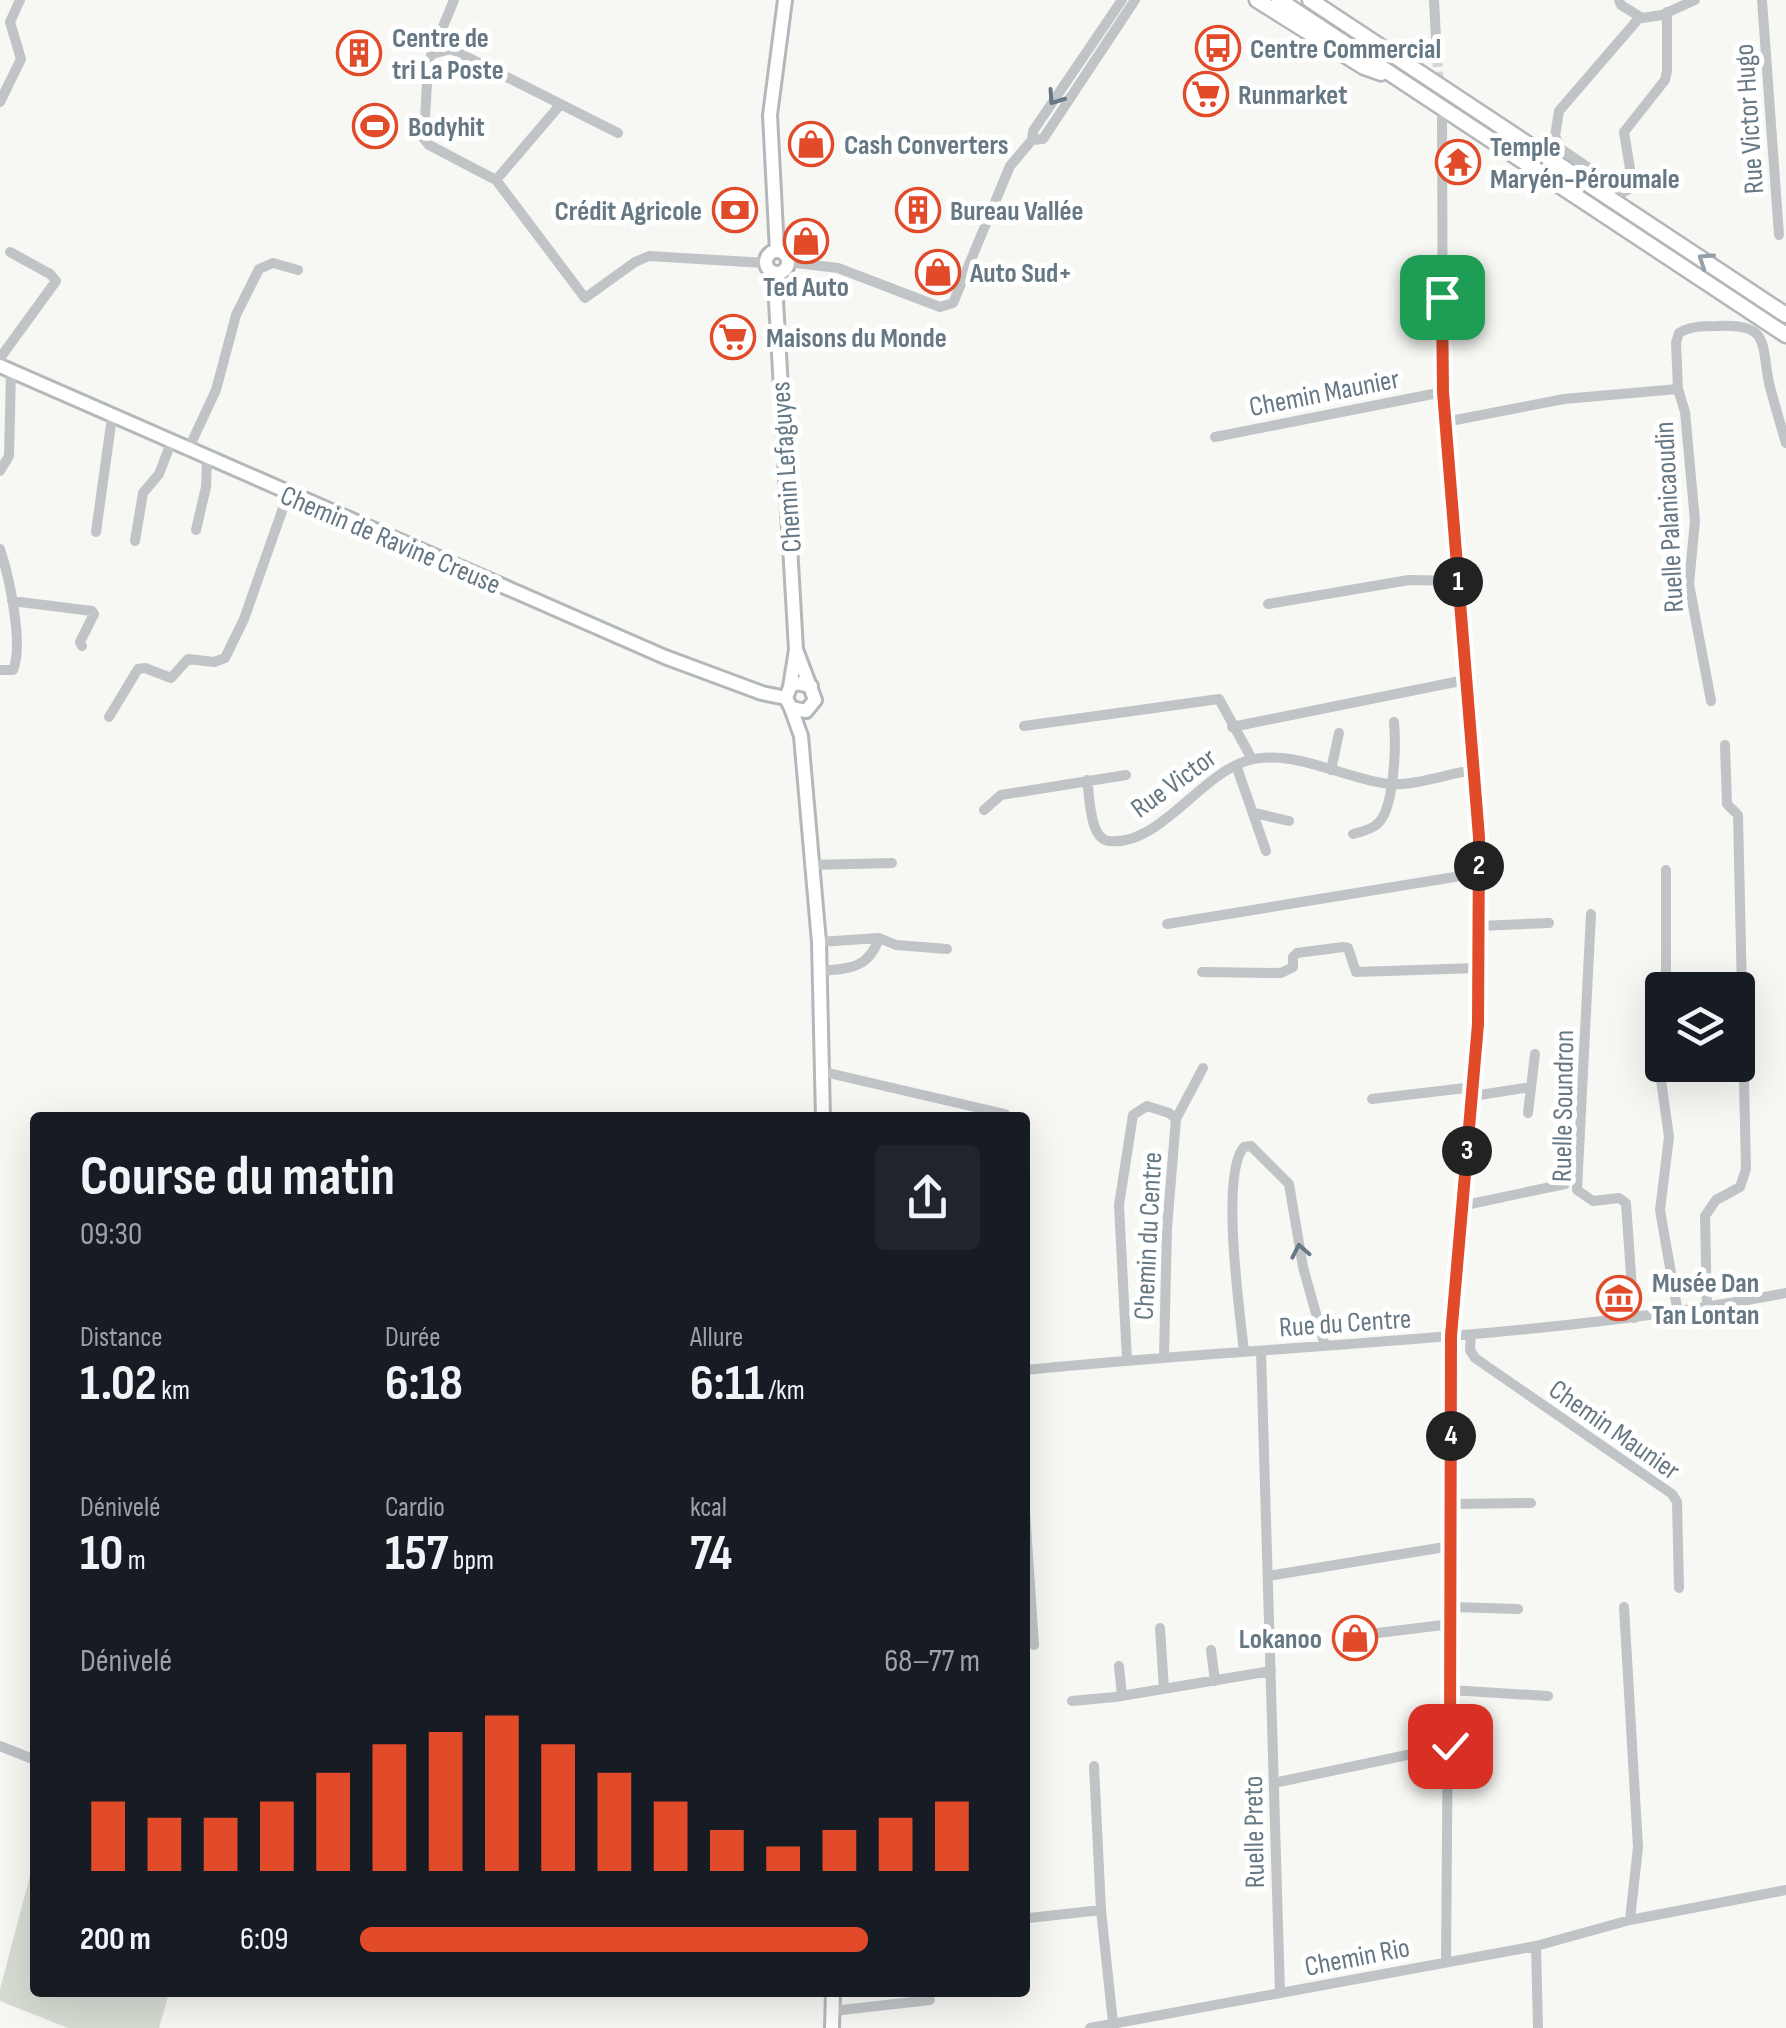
<!DOCTYPE html>
<html lang="fr">
<meta charset="utf-8">
<style>
:root{--surface:#171b24;--page:#20242c;--text:#f1f3f6;--muted:#9ea1a6;--accent:#e14b2a}
body{margin:0;font-family:"Sofia Sans Condensed",sans-serif;background:var(--page);color:var(--text);height:100vh;display:flex;flex-direction:column;font-size:38px;white-space:nowrap}
*{box-sizing:border-box;margin:0}
p{font-size:32px;color:var(--muted)}
.icon{flex:none;width:55px;height:55px;fill:none;stroke:currentColor;stroke-width:2;stroke-linecap:round;stroke-linejoin:round}
.map{position:relative;flex:1;overflow:hidden}
.sheet{position:absolute;left:30px;top:1112px;width:1000px;height:885px;display:flex;flex-direction:column;background:var(--surface);border-radius:10px;box-shadow:0 10px 40px #0002}
.sheet>*{flex:none}
.controls{position:absolute;left:1645px;top:972px;display:grid;gap:20px}
.controls a{display:grid;place-items:center;width:110px;height:110px;border-radius:10px;background:var(--surface);box-shadow:0 10px 40px #0002;font-size:50px}
.pin{position:absolute;display:grid;place-items:center;width:85px;height:85px;color:#fff;margin:-42px;border-radius:20px;box-shadow:0 5px 15px #0006}
.km{position:absolute;width:50px;height:50px;margin:-25px;border-radius:50%;background:#222;color:#fff;font-size:28px;line-height:50px;text-align:center}
.round{display:grid;place-items:center;flex:none;width:105px;height:105px;border-radius:10px;background:var(--page)}
.headline{display:flex;align-items:center;justify-content:space-between;height:170px;padding:0 50px}
h1{font-size:55px;font-weight:700;line-height:75px}
.stats{display:grid;grid-template-columns:repeat(3,1fr);gap:15px;height:170px;padding:10px 50px}
.stats div{display:grid;align-content:center}
.stats b{font-size:50px;font-weight:700}
.stats small{font-size:28px;font-weight:400}
.stats p{font-size:28px}
.chart{height:280px;padding:20px 50px}
.chart p{display:flex;justify-content:space-between}
.chart svg{width:100%;height:180px;margin-top:10px;stroke:var(--accent);stroke-width:6}
ul{padding:0 50px;list-style:none;font-size:32px}
li{display:grid;grid-template-columns:160px 120px 1fr;align-items:center;height:75px}
li i{height:25px;border-radius:12px;background:var(--accent)}
.map>svg:first-child{display:block}
.green{fill:#d7dcd3}
.lines{fill:none;stroke-linecap:round;stroke-linejoin:round}
.minor-tunnel{stroke:#d3d7d8;stroke-width:10;stroke-dasharray:10 5;stroke-linecap:butt}
.major-casing{stroke:#b3b8bb;stroke-width:18}
.highway-casing{stroke:#b3b7ba;stroke-width:19}
.minor{stroke:#c0c4c7;stroke-width:10}
.major{stroke:#fff;stroke-width:12}
.highway{stroke:#fff;stroke-width:14}
.oneway{stroke:#667884}
.oneway2{stroke:#94a0a9}
.route-casing{stroke:#fff;stroke-width:20}
.route{stroke:#e14b2a;stroke-width:12}
.labels{text-anchor:middle;stroke-width:10;stroke-linejoin:round;paint-order:stroke}
.poi-label{font-size:28px;font-weight:bold;fill:#667884;stroke:#fff;text-anchor:start}
.street-label{font-size:28px;fill:#667884;stroke:#fff}
</style>
<div class="map">
<svg width="1786" height="2028" viewBox="0 0 1786 2028">
<rect width="100%" height="100%" fill="#f7f7f4"/>
<path class="green" d="M35 1857V1992L169 1993 159 2028H68L0 2001V1989Z"/>
<g class="lines">
<path class="minor-tunnel" d="M1437 57 1441 111"/>
<defs>
<path id="major" d="M766 262a11 11 0 1 1 22 0a11 11 0 1 1-22 0Z
M777 251 770 115 785 0
M770 271 775 284 796 650 790 687
M0 366 665 657 762 693 786 698
M797 652 815 700 806 711 791 708 786 698 790 687 796 683 811 686
M791 708 801 736 819 942 823 1118
M832 2028 833 1992"/>
<path id="highway" d="M1257 0 1364 67 1381 73
M1279 0 1786 335
M1310 0 1786 315"/>
</defs>
<use href="#major" class="major-casing"/>
<use href="#highway" class="highway-casing"/>
<path class="minor" d="M454 0 428 63 424 139 429 145 496 180 585 298 635 262 649 256 766 263
M1434 0 1437 57
M1619 0 1621 5 1642 18 1662 15 1695 0
M1762 0 1779 235
M1640 17 1559 111 1555 136 1561 149 1624 192 1629 189 1632 181 1624 132 1665 80 1667 71V12
M432 54 451 49 618 133
M0 102 21 59 10 22 20 0
M1442 119 1443 392 1479 837 1478 1024 1451 1336 1446 1962
M1032 140 1043 139 1135 0
M496 180 560 105
M788 262 838 268 940 307 953 303 1010 166 1032 140 1033 131 1122 0
M0 358 56 281 50 274 10 252
M1445 422 1564 399 1678 389
M1215 437 1443 392
M188 450 216 390 236 315 259 269 273 263 298 270
M0 471 9 456 11 372
M196 530 206 487 207 459
M96 532 112 417
M135 541 143 493 159 474 171 443
M0 549C9 576 24 645 13 670H0
M12 601 92 611 94 614 80 642 82 646
M1268 604 1409 580 1458 581
M1711 701 1689 584 1695 521 1685 412 1678 389 1676 343 1679 333C1690 326 1704 326 1717 326 1770 323 1761 343 1769 383 1774 403 1780 423 1786 443
M109 717 138 669 145 668 171 678 188 659 214 662 225 658 244 619 288 494
M1024 726 1219 699 1252 759
M1232 727 1465 680
M1236 765 1266 851
M1331 770 1339 733
M1087 780C1090 796 1089 839 1109 841 1158 847 1199 776 1246 761 1293 747 1343 779 1389 784 1414 786 1447 774 1473 770
M984 810 1001 795 1126 775
M1255 813 1289 821
M1353 834C1360 832 1370 830 1376 825 1395 812 1396 744 1394 722
M810 865 892 863
M1591 914 1577 1190 1593 1201 1619 1198 1626 1203 1634 1318
M1167 924 1479 873
M1479 926 1549 923
M819 942 879 938 896 945 947 949
M819 971C848 969 869 969 879 938
M1202 972 1281 973 1293 967V957L1297 953 1343 947 1348 948 1356 972 1478 968
M1666 990V870
M1662 1031 1660 1073 1669 1137 1660 1210 1678 1313
M824 1072 1005 1114
M1473 1096 1531 1087
M1372 1099 1474 1087
M1528 1113 1535 1054
M1461 1206 1565 1184
M1707 1308 1705 1216 1716 1200 1740 1187 1746 1169 1738 815 1727 804 1725 745
M1471 1335 1470 1350 1475 1358 1672 1494 1677 1502 1679 1588
M1261 1351 1280 1993
M1244 1352C1240 1313 1220 1174 1244 1147L1251 1146 1289 1184 1303 1267 1325 1346
M1164 1356 1167 1228 1176 1119 1203 1068
M1127 1360 1119 1205 1133 1115 1147 1106 1169 1113 1176 1119
M1025 1370C1279 1344 1535 1341 1786 1293
M1451 1504 1531 1503
M1025 1511 1034 1645
M1268 1576 1451 1546
M1451 1607 1518 1609
M1624 1607 1638 1847 1630 1920
M1160 1628 1164 1689
M1353 1636 1451 1624
M1211 1650 1215 1681
M1119 1666 1122 1696
M1450 1690 1548 1696
M1072 1701 1115 1697 1271 1671
M0 1746 35 1760
M1094 1766 1101 1910 1113 2023
M1274 1783 1450 1746
M1029 1918 1101 1910
M1536 1946 1538 2028
M833 2011 930 2000
M1090 2028 1536 1946 1630 1920 1786 1890"/>
<use href="#major" class="major"/>
<use href="#highway" class="highway"/>
</g>
<defs><path id="oneway-chevron" d="M-2-3.5L2.5 0L-2 3.5" fill="none" stroke-width="1.6" stroke-linecap="round" stroke-linejoin="round" transform="scale(2.5)"/></defs>
<g class="oneway">
<use href="#oneway-chevron" transform="translate(1055 98) rotate(124)"/>
<use href="#oneway-chevron" transform="translate(1300 1251) rotate(-101)"/>
</g>
<use class="oneway2" href="#oneway-chevron" transform="translate(1705 260) rotate(-146)"/>
<g class="lines">
<defs>
<path id="route" d="M1442 297 1443 392 1479 837 1478 1024 1451 1336 1450 1746"/>
</defs>
<use href="#route" class="route-casing"/>
<use href="#route" class="route"/>
</g>
<defs>
<symbol id="bus-ring" viewBox="-11 -11 22 22"><circle r="9.5" fill="#fff" stroke="#e14b2a" stroke-width="1.5"/><path d="M-5-6H5V4H4V6H2V4H-2V6H-4V4H-5ZM-3.5-4V0h7V-4ZM-3.5 1.2v1.5H-2V1.2ZM2 1.2v1.5H3.5V1.2Z" fill="#e14b2a"/></symbol>
<symbol id="building-ring" viewBox="-11 -11 22 22"><circle r="9.5" fill="#fff" stroke="#e14b2a" stroke-width="1.5"/><path d="M-4-6H4V6H1V3H-1V6H-4ZM-2.5-4.3h1.7v1.8h-1.7ZM.8-4.3h1.7v1.8H.8ZM-2.5-1h1.7V.8h-1.7ZM.8-1h1.7V.8H.8Z" fill="#e14b2a"/></symbol>
<symbol id="supermarket-ring" viewBox="-11 -11 22 22"><circle r="9.5" fill="#fff" stroke="#e14b2a" stroke-width="1.5"/><path d="M-6-5.5h2.5l.6 2H6L4.5 2H-2.5L-4.4-4H-6ZM-1.5 3.2a1.3 1.3 0 1 0 .1 0ZM3 3.2a1.3 1.3 0 1 0 .1 0Z" fill="#e14b2a"/></symbol>
<symbol id="stadium-ring" viewBox="-11 -11 22 22"><circle r="9.5" fill="#fff" stroke="#e14b2a" stroke-width="1.5"/><path d="M0-5a6.5 5 0 1 0 0 10a6.5 5 0 1 0 0-10ZM-3.5-1.8h7v3.6h-7Z" fill="#e14b2a"/></symbol>
<symbol id="shop-ring" viewBox="-11 -11 22 22"><circle r="9.5" fill="#fff" stroke="#e14b2a" stroke-width="1.5"/><path d="M-5-2.5h2.3a2.7 3.5 0 0 1 5.4 0H5L5.5 6h-11ZM-1.5-2.5h3a1.5 2.3 0 0 0-3 0Z" fill="#e14b2a"/></symbol>
<symbol id="temple-ring" viewBox="-11 -11 22 22"><circle r="9.5" fill="#fff" stroke="#e14b2a" stroke-width="1.5"/><path d="M0-6L5-2H3V0L6.5 2.5H4V6H1.5V3h-3V6H-4V2.5H-6.5L-3 0V-2H-5Z" fill="#e14b2a"/></symbol>
<symbol id="bank-ring" viewBox="-11 -11 22 22"><circle r="9.5" fill="#fff" stroke="#e14b2a" stroke-width="1.5"/><path d="M-6-4H6V4H-6ZM0-2.3a2.3 2.3 0 1 0 0 4.6a2.3 2.3 0 1 0 0-4.6Z" fill="#e14b2a"/></symbol>
<symbol id="museum-ring" viewBox="-11 -11 22 22"><circle r="9.5" fill="#fff" stroke="#e14b2a" stroke-width="1.5"/><path d="M0-6L6-3V-2H-6V-3ZM-5-1h2V3h-2ZM-1-1h2V3h-2ZM3-1h2V3H3ZM-6 4H6V6H-6Z" fill="#e14b2a"/></symbol>
</defs>
<g fill-rule="evenodd">
<use href="#bus-ring" x="1193" y="23" width="50" height="50"/>
<use href="#building-ring" x="334" y="28" width="50" height="50"/>
<use href="#supermarket-ring" x="1181" y="69" width="50" height="50"/>
<use href="#stadium-ring" x="350" y="101" width="50" height="50"/>
<use href="#shop-ring" x="786" y="119" width="50" height="50"/>
<use href="#temple-ring" x="1433" y="137" width="50" height="50"/>
<use href="#bank-ring" x="710" y="185" width="50" height="50"/>
<use href="#building-ring" x="893" y="185" width="50" height="50"/>
<use href="#shop-ring" x="781" y="216" width="50" height="50"/>
<use href="#shop-ring" x="913" y="247" width="50" height="50"/>
<use href="#supermarket-ring" x="708" y="312" width="50" height="50"/>
<use href="#museum-ring" x="1594" y="1273" width="50" height="50"/>
<use href="#shop-ring" x="1330" y="1613" width="50" height="50"/>
</g>
<g class="labels">
<g class="poi-label">
<text x="392" y="47">Centre de<tspan x="392" dy="32">tri La Poste</tspan></text>
<text x="1250" y="58">Centre Commercial</text>
<text x="1238" y="104">Runmarket</text>
<text x="408" y="136">Bodyhit</text>
<text x="844" y="154">Cash Converters</text>
<text x="1490" y="156">Temple<tspan x="1490" dy="32">Maryén-Péroumale</tspan></text>
<text x="702" y="220" text-anchor="end">Crédit Agricole</text>
<text x="950" y="220">Bureau Vallée</text>
<text x="970" y="282">Auto Sud+</text>
<text x="806" y="296" text-anchor="middle">Ted Auto</text>
<text x="766" y="347">Maisons du Monde</text>
<text x="1652" y="1292">Musée Dan<tspan x="1652" dy="32">Tan Lontan</tspan></text>
<text x="1322" y="1648" text-anchor="end">Lokanoo</text>
</g>
<g class="street-label">
<text transform="translate(1748 119) rotate(-94)" y="10">Rue Victor Hugo</text>
<text transform="translate(1324 392) rotate(-11)" y="10">Chemin Maunier</text>
<text transform="translate(785 467) rotate(-94)" y="10">Chemin Lefaguyes</text>
<text transform="translate(1668 517) rotate(-93)" y="10">Ruelle Palanicaoudin</text>
<text transform="translate(391 539) rotate(23)" y="10">Chemin de Ravine Creuse</text>
<text transform="translate(1173 782) rotate(-36)" y="10">Rue Victor</text>
<text transform="translate(1562 1106) rotate(-89)" y="10">Ruelle Soundron</text>
<text transform="translate(1147 1236) rotate(-87)" y="10">Chemin du Centre</text>
<text transform="translate(1345 1322) rotate(-4)" y="10">Rue du Centre</text>
<text transform="translate(1615 1429) rotate(35)" y="10">Chemin Maunier</text>
<text transform="translate(1253 1832) rotate(-91)" y="10">Ruelle Preto</text>
<text transform="translate(1357 1956) rotate(-11)" y="10">Chemin Rio</text>
</g>
</g>
</svg>
<div class="controls">
<a><svg class="icon" aria-label="layers" viewBox="0 0 24 24"><path d="M12 4l9 5-9 5-9-5zM3 14l9 5 9-5"/></svg></a>
</div>
<div class="pin" style="left:1442px;top:297px;background:#1e9e55"><svg class="icon" aria-label="arrive" viewBox="0 0 24 24"><path d="M6 21V4h12l-3 4 3 4H6"/></svg></div>
<div class="pin" style="left:1450px;top:1746px;background:#d93025"><svg class="icon" aria-label="check" viewBox="0 0 24 24"><path d="M5 12l5 5 9-10"/></svg></div>
<b class="km" style="left:1458px;top:582px">1</b>
<b class="km" style="left:1479px;top:866px">2</b>
<b class="km" style="left:1467px;top:1151px">3</b>
<b class="km" style="left:1451px;top:1436px">4</b>
<section class="sheet">
<div class="headline"><div><h1>Course du matin</h1><p>09:30</p></div><a class="round"><svg class="icon" aria-label="share" viewBox="0 0 24 24"><path d="M12 15V3M7 8l5-5 5 5M5 13v7h14v-7"/></svg></a></div>
<div class="stats">
<div><p>Distance</p><b>1.02<small> km</small></b></div>
<div><p>Durée</p><b>6:18</b></div>
<div><p>Allure</p><b>6:11<small> /km</small></b></div>
</div>
<div class="stats">
<div><p>Dénivelé</p><b>10<small> m</small></b></div>
<div><p>Cardio</p><b>157<small> bpm</small></b></div>
<div><p>kcal</p><b>74</b></div>
</div>
<div class="chart"><p><span>Dénivelé</span>68–77 m</p>
<svg viewBox="0 0 160 44" preserveAspectRatio="none"><path d="M5 44V27M15 44V31M25 44V31M35 44V27M45 44V20M55 44V13M65 44V10M75 44V6M85 44V13M95 44V20M105 44V27M115 44V34M125 44V38M135 44V34M145 44V31M155 44V27"/></svg>
</div>
<ul>
<li><b>200 m</b>6:09<i style="width:82%"></i></li>
</ul>
</section>
</div>
